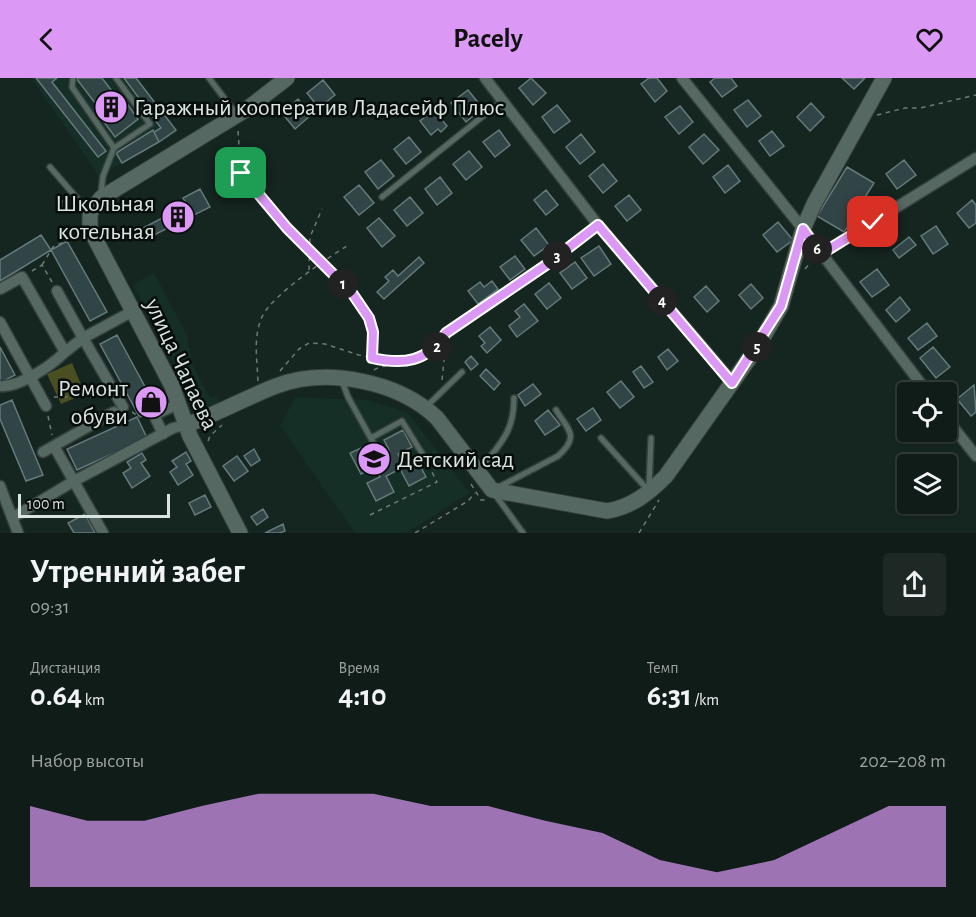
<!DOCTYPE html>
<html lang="ru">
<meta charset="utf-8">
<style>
:root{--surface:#101c18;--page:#1e2925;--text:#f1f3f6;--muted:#9ca1a2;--line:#303a37;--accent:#db99f5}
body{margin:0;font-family:"Alegreya Sans",sans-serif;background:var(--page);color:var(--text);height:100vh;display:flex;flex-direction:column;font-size:22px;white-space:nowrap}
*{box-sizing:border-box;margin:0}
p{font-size:20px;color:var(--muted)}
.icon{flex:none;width:33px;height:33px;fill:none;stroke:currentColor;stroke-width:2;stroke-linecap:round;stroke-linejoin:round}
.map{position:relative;height:455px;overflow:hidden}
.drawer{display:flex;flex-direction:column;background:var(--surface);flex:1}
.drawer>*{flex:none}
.fabs{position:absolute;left:897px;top:304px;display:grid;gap:12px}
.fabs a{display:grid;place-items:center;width:60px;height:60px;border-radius:6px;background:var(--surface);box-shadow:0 2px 4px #0004,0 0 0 2px var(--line);font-size:30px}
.scale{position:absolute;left:18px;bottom:15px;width:152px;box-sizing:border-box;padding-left:6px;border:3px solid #dae4e0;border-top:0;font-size:16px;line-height:21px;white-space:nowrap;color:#dae4e0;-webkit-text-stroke:4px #060d0a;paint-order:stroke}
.pin{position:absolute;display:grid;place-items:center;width:51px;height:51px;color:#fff;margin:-26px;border-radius:12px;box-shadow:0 3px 9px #0006}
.km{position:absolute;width:30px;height:30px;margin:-15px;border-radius:50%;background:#222;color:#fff;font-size:16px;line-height:30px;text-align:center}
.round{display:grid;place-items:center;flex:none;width:63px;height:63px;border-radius:6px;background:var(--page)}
.summary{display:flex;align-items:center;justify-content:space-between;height:102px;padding:0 30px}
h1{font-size:33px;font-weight:700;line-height:45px}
.metrics{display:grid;grid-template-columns:repeat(3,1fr);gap:9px;height:102px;padding:6px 30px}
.metrics div{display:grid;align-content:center}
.metrics b{font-size:30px;font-weight:700}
.metrics small{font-size:16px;font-weight:400}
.metrics p{font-size:16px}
.chart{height:168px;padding:12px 30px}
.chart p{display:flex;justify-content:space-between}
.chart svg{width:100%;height:108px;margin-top:6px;fill:var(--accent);opacity:.7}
header{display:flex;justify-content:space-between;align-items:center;height:78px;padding:0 30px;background:var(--accent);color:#111;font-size:27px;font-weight:700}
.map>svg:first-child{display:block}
.built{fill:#152e26}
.green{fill:#4a4e21}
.building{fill:#324546;stroke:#657a7b;stroke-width:1.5}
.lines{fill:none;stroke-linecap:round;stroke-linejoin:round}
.lane-casing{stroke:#36413d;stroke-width:8}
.street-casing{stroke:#36413d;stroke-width:13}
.secondary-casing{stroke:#36413d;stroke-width:17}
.path{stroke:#6d7a75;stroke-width:1.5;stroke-dasharray:4.5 4.5;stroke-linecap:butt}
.lane{stroke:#566862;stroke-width:5}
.street{stroke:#566862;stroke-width:10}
.secondary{stroke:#566862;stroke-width:15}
.route-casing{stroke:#fff;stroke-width:12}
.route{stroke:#db99f5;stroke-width:8}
.labels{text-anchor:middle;stroke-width:5;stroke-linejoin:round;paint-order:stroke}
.poi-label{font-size:24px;fill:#dae4e0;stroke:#060d0a;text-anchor:start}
.street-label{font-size:24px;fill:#dae4e0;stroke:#060d0a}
</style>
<header><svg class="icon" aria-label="back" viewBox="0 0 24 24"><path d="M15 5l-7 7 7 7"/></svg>Pacely<svg class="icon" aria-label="heart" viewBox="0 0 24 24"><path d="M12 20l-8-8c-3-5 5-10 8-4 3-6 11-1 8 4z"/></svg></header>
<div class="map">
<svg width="976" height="455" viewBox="0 0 976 455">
<rect width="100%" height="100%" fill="#152520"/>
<path class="built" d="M31 0H138L177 55 99 98Z
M154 195 187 257 192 285 210 320 217 317 222 327 201 337 133 206Z
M295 319 366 322 407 334 470 415 406 455H355L280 348Z"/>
<path class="green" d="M72 285 85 316 61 326 47 296Z"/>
<path class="building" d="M36 0H57L52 4 106 73 98 79Z
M76 0H102L125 30 128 27 138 41 115 59 101 40 105 38Z
M124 0H136L176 52 159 64 154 54 161 50Z
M531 0 546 15 533 27 519 10Z
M649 0H657L667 13 655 24 641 6Z
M715 0H731L737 8 722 19 710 4Z
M842 0H865L854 11Z
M323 2 335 17 319 30 307 15Z
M468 12 480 27 474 32 477 35 466 44 451 25Z
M298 21 311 37 295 51 282 35Z
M748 22 761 38 747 49 734 32Z
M811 25 824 39 810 53 797 39Z
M557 27 570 43 554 55 542 39Z
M680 28 693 44 679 56 665 39Z
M434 32 447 48 441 54 438 51 431 57 420 43Z
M153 52 159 64 122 85 116 75Z
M499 52 510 67 495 79 483 64Z
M772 53 784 68 770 78 759 63Z
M581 56 595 74 580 86 566 69Z
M704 56 719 72 703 86 689 69Z
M409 59 421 74 406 86 394 71Z
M469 73 482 89 466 102 453 86Z
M381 82 394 98 378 111 365 94Z
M904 82 916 97 897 111 886 96Z
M603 86 617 103 603 115 589 98Z
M728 87 740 103 725 115 713 99Z
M847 89 874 105 860 127 868 137 853 149 849 147 844 154 817 138Z
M440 99 452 115 437 127 425 111Z
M359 107 374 125 359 137 344 119Z
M200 111 210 129 148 160 143 150 187 127 183 120Z
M546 112 558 127 546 137 534 122Z
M629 117 641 132 627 143 615 128Z
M410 119 423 135 407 148 394 132Z
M65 122 70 131 62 134 58 125Z
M972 122 976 127V145L969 150 957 135Z
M379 140 395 158 382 169 367 150Z
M778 144 793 162 777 174 763 157Z
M936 148 948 166 933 176 921 158Z
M536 150 549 167 534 178 521 162Z
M41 157 51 172 0 203V182Z
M909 159 916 167 899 180 893 172Z
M67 163 107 234 90 243 51 172Z
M599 168 611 186 594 198 581 180Z
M515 178 525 191 510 202 500 189Z
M419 179 424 185 384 221 377 214 389 203 385 199 393 192 398 198Z
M575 184 587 200 572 211 560 195Z
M877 191 889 207 872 219 860 204Z
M492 203 498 211 478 226 468 213 480 204 484 209Z
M549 205 561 220 547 231 535 216Z
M751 206 763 220 751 231 739 217Z
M706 208 719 223 707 234 694 219Z
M900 219 910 232 896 244 886 232Z
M524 226 538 243 517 259 509 248 520 239 515 233Z
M927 245 937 258 918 272 908 260Z
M490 249 501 262 487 275 481 268 485 265 479 258Z
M117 257 156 329 139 338 100 266Z
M0 269 15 297 0 305Z
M933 269 950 289 936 300 920 280Z
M668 271 678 283 667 292 658 279Z
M471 278 478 286 471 292 465 284Z
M641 288 653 304 644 310 633 294Z
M486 291 500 305 494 312 480 298Z
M621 303 634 319 620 330 607 314Z
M533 306 541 316 525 328 518 317Z
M974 307 976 334 971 338 957 321Z
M12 322 43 397 26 403 0 341V327Z
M593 330 601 342 586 353 577 341Z
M548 332 560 347 545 357 535 343Z
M137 339 147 360 77 392 67 371Z
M403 352 412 369 398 376 403 386 416 380 426 399 409 408 400 391 386 398 394 414 376 423 367 405 380 399 375 389 361 396 350 375 370 366 376 378 389 372 384 362Z
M254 371 260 382 251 388 244 378Z
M186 374 191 383 186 386 193 397 178 407 170 394 177 389 172 383Z
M142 375 146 382 141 385 150 398 132 410 123 395 131 390 127 384Z
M237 378 248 393 234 403 223 388Z
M205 417 211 429 195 437 189 425Z
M263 431 268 439 257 447 251 439Z
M85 436 95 455H74L68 445Z
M283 446 285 453 280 455H265Z"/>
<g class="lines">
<defs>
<path id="lane" d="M73 0 72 9 114 70
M209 0 237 37
M50 89 89 134
M101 115 103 98 114 70 150 46 116 0
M382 119 503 22
M446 255 546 187 598 147
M342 303 348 319 379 375
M427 328 462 294
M371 360 402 343 428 385
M601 360 648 412
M480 392C500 365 514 355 514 320
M649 409 651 360
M497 410 558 378C580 358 569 353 556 332
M494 415 523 455"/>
<path id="street" d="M485 0 598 147 733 305
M682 0 803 151 928 315
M821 176 976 80
M0 211 22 199 65 274 83 260 57 213
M0 244 46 328
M0 308C19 310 52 287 65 274
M123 329 83 260 133 233
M946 340 976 378
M163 356 154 337 178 326
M54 368 103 455
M43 374 114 334
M0 408 18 455
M12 440 74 403 173 350 186 347"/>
<path id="secondary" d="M186 347C217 336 245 320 276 308 327 289 398 303 437 340L492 412 607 433C632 429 649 415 666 398L758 268 781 228 803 151 814 126 884 0
M240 455 190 358 172 308 90 151V135L101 120 247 31 287 0"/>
</defs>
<use href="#lane" class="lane-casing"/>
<use href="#street" class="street-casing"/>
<use href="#secondary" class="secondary-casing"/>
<path class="path" d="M877 37 905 30H920L976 17
M238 53 241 95 287 150 352 215 369 240 373 254 372 280
M42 187 53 169 79 157
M805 191 812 183
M309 192 310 159 322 131
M32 193 42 187 52 204
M374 292C388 283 404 293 425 278
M280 293 299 271 309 265 325 266 359 277 401 285 428 275 442 261
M442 302 446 262
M258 303C257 281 253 259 262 239 272 217 326 181 347 168
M54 319H106
M132 334 140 339 144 337
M48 338 52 357
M208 363 210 358 222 347
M471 406 481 422H485
M370 437 437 404 431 392
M415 455 468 423 475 415
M639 455 659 422"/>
<use href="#lane" class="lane"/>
<use href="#street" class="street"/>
<use href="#secondary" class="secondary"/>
</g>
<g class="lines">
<defs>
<path id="route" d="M241 95 287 150 352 215 369 240 373 254 372 280C404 287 427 284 446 255L546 187 598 147 732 305 781 228 803 151 821 176 873 144"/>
</defs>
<use href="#route" class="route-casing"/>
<use href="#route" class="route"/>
</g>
<defs>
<symbol id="building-disc" viewBox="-11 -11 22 22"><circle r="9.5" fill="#db99f5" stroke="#060d0a"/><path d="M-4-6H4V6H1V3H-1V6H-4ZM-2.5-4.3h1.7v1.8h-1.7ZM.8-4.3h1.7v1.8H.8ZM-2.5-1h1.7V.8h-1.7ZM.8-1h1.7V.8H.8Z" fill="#111"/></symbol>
<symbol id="shop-disc" viewBox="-11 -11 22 22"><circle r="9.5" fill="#db99f5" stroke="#060d0a"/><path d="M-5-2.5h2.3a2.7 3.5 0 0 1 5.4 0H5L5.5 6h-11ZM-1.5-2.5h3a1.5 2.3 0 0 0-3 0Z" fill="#111"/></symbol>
<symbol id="school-disc" viewBox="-11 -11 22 22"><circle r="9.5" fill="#db99f5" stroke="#060d0a"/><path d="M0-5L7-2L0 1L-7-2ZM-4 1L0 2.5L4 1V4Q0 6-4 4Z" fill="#111"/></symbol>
</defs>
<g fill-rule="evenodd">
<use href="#building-disc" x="92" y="10" width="38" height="38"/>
<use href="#building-disc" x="159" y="120" width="38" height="38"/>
<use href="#shop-disc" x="132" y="305" width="38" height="38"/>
<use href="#school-disc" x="355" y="362" width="38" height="38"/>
</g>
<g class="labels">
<g class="poi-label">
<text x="134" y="37">Гаражный кооператив Ладасейф Плюс</text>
<text x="155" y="133" text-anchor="end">Школьная<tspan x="155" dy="28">котельная</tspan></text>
<text x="128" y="318" text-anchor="end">Ремонт<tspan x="128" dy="28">обуви</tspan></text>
<text x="397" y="389">Детский сад</text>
</g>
<g class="street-label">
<text transform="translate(182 286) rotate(65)" y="8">улица Чапаева</text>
</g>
</g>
</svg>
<div class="fabs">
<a><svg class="icon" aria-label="locate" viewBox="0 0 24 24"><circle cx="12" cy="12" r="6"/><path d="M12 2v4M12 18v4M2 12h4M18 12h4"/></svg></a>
<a><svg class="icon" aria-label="layers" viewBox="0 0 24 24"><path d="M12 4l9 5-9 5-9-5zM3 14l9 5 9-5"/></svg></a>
</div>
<div class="scale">100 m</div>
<div class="pin" style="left:241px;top:95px;background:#1e9e55"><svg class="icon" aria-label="arrive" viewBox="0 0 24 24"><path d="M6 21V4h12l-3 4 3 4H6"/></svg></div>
<div class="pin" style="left:873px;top:144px;background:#d93025"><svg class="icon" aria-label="check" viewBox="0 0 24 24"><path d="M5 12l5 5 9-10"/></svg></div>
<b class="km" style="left:343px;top:206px">1</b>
<b class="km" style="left:437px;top:269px">2</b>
<b class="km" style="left:557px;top:178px">3</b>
<b class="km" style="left:662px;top:223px">4</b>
<b class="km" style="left:757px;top:269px">5</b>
<b class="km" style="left:817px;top:171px">6</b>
</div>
<section class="drawer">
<div class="summary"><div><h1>Утренний забег</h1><p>09:31</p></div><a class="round"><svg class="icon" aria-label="share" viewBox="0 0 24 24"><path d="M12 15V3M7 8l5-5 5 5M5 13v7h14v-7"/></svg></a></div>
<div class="metrics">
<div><p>Дистанция</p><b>0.64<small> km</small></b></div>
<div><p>Время</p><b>4:10</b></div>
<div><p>Темп</p><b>6:31<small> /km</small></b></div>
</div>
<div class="chart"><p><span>Набор высоты</span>202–208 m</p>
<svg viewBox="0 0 160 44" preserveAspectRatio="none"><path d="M0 44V11L10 17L20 17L30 11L40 6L50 6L60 6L70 11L80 11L90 17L100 22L110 33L120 38L130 33L140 22L150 11L160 11V44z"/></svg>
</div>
</section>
